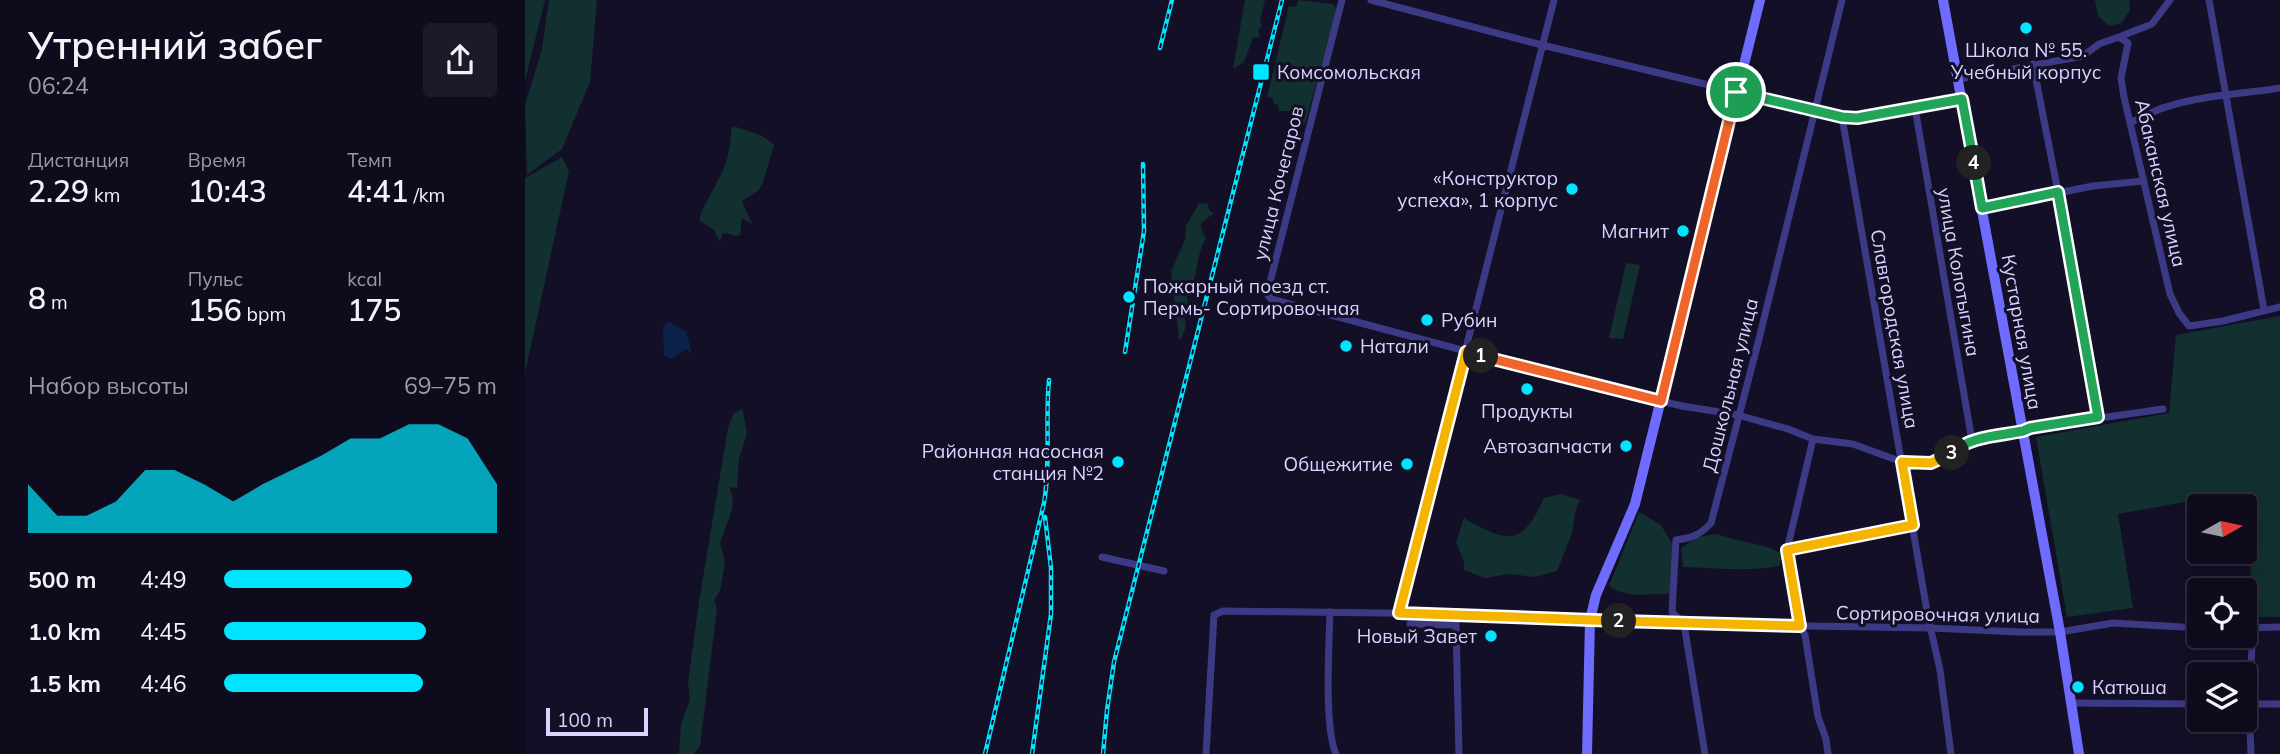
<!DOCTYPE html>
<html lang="ru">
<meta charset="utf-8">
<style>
:root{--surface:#0e0b1c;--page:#1c1929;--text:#f1f3f6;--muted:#9b9ba3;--line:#2e2b3b;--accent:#00e5ff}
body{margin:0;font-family:Mulish,sans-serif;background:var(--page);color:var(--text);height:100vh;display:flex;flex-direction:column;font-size:26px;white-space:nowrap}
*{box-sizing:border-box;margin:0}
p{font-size:23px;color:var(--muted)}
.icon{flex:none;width:38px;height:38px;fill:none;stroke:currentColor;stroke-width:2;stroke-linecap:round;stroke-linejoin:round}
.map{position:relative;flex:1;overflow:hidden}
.panel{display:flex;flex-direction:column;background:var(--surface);width:525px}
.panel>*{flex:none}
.needle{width:46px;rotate:81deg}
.controls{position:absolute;left:1662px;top:494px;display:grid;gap:14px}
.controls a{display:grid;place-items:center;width:70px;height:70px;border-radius:7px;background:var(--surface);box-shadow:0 4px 18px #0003,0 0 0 2px var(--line);font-size:35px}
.scale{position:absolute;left:21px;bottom:18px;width:102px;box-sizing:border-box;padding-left:7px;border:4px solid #d9d4ff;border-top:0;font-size:19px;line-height:24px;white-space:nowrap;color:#d9d4ff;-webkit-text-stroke:5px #130f26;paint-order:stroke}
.pin{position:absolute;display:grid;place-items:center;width:60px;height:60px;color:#fff;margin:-30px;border:4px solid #fff;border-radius:50%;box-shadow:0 2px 7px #0007}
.km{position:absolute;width:35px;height:35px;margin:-18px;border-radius:50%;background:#222;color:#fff;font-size:19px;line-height:35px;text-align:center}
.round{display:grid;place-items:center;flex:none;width:74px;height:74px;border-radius:7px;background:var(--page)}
.head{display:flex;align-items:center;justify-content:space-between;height:119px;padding:0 28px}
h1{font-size:38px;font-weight:600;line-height:52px}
.stats{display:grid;grid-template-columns:repeat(3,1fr);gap:10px;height:119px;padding:7px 28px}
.stats div{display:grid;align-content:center}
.stats b{font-size:30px;font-weight:600}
.stats small{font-size:19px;font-weight:400}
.stats p{font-size:19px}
.chart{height:196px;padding:14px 28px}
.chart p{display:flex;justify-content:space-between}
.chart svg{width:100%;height:126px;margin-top:7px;fill:var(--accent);opacity:.7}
ul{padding:0 28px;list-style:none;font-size:23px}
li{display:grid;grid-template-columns:112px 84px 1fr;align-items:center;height:52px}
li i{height:18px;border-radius:9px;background:var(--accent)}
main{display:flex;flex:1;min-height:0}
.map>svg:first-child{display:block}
.green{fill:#12302f}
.water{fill:#0c2248}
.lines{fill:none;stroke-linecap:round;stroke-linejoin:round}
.street{stroke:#3d3a85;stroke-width:7}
.secondary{stroke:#6f6bff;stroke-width:10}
.rail-casing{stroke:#00e5ff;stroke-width:4.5}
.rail{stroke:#130f26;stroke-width:2;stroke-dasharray:5;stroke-linecap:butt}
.split-1-casing{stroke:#fff;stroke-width:14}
.split-2-casing{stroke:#fff;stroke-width:14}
.split-3-casing{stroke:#fff;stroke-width:14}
.split-4-casing{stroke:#fff;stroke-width:14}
.split-5-casing{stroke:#fff;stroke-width:14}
.split-1{stroke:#f0652b;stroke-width:9}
.split-2{stroke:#f5b400;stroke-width:9}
.split-3{stroke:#f5b400;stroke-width:9}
.split-4{stroke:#22a559;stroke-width:9}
.split-5{stroke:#22a559;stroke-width:9}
.poi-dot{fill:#00e5ff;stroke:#130f26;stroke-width:2.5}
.labels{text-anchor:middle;stroke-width:6;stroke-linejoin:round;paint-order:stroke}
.poi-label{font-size:19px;fill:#d9d4ff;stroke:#130f26;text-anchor:end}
.street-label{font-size:19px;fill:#d9d4ff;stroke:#130f26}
</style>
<main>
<section class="panel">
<div class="head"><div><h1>Утренний забег</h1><p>06:24</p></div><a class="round"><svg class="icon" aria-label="share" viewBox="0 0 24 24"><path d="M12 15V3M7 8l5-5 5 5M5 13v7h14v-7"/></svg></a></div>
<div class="stats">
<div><p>Дистанция</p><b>2.29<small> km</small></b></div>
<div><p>Время</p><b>10:43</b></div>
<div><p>Темп</p><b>4:41<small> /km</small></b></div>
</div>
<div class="stats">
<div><b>8<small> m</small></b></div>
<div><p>Пульс</p><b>156<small> bpm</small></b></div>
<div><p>kcal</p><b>175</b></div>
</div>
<div class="chart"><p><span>Набор высоты</span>69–75 m</p>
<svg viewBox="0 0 160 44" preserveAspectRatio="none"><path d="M0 44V27L10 38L20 38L30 33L40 22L50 22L60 27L70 33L80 27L90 22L100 17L110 11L120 11L130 6L140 6L150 11L160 27V44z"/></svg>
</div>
<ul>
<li><b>500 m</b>4:49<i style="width:69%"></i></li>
<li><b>1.0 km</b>4:45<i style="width:74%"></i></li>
<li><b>1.5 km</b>4:46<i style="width:73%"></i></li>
</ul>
</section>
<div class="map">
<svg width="1755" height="754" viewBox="0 0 1755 754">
<rect width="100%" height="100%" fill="#130f26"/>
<path class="green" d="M0 0H20L0 81Z
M24 0H72L65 82 37 149 2 175 0 105 17 49Z
M720 0H740L735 21 737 25 733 31 736 37 728 38 719 62 708 69Z
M773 0 808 4 812 10 780 124 770 127 766 116 767 111H754L753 105 748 103V98L742 97 764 6 771 7Z
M1570 0H1604L1605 10 1597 23 1584 26 1573 16Z
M209 126C223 132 238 133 249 145L237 185 233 191 217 201 227 224 217 218 215 235 211 236 201 233 197 234 195 242 189 230 174 220C187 183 206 172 206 129Z
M37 157 44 171 0 373V178Z
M674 203 683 204 684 210 689 214C676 222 671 223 681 238 670 255 674 280 662 296L663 303 659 315 661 326 656 340 654 339 646 271 660 240 661 226Z
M1101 263 1115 265 1098 339 1084 338Z
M1755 316V617H1734L1720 538V506H1704L1693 496 1593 514 1608 608 1542 617 1511 437 1644 413 1651 335Z
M216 409 218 411 222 433 214 459 212 488 207 487 205 489 208 500 207 510 195 543 200 562 195 591 189 600 192 609 175 746 169 754H154L156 724 165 700 163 682 174 602 203 428 209 413Z
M1036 494 1055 500 1050 512 1047 534 1032 571 1010 577 984 574 960 578 939 570V562L931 542 939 518C981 542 997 548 1019 498Z
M1114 512 1136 525 1150 549 1149 593C1127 594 1102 599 1084 586Z
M1192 534C1211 542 1245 544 1258 555L1254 566C1222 572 1190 568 1158 567L1156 548 1173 537Z"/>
<path class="water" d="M145 321 148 325 161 331 167 354 161 349 146 359 139 355 138 326Z"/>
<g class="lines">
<path class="street" d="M817 0 742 294 746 299 1053 381 1157 406 1213 415 1263 429 1288 439 1328 444 1377 462 1406 463 1424 456 1435 447 1447 441 1498 431 1505 428 1638 409
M846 0 1009 43 1317 117 1332 118 1437 99
M1684 0 1739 310
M1594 37 1627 24 1645 0
M1508 64 1533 192 1573 417
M1434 79 1558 56 1574 44 1594 37 1603 43 1596 78 1599 97 1645 294 1654 313 1664 326 1698 321 1755 307
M1390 108 1447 441
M1317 117 1403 617 1415 670 1426 754
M1606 122C1619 118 1629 110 1641 107 1677 95 1718 94 1755 88
M1457 208 1568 186 1619 181
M1288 439 1262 550 1275 626 1280 635 1293 717 1301 739 1303 754
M1262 550 1388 525
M577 557 639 571
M805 612C804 644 799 728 811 754
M874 613 1029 0
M885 624 931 625V623
M931 625 934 754
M1720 628 1755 627
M1546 703 1675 704
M1721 704H1755
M681 754 689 615 698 611 930 614 1159 624 1405 628 1495 632H1535L1588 623 1675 628
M1180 754 1159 624 1147 612 1151 540C1167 538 1175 535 1186 523L1234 339 1317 0
M1726 754 1724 704 1728 627"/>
<path class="secondary" d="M1418 0 1535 632 1554 754
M1062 754 1065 620 1071 595 1110 504 1235 0"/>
<defs>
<path id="rail" d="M635 48 647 0
M600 352 619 231 618 164
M460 754 519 503C526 462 520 421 524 380
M507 754 526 614V568L520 517
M578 754 582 710 589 662 757 0"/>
</defs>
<use href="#rail" class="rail-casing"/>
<use href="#rail" class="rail"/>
</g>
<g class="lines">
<defs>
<path id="split-1" d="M956 356 1136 401 1211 92"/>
<path id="split-2" d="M956 356 941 352 874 613 1094 621"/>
<path id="split-3" d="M1094 621 1275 626 1262 550 1388 525 1377 462 1406 463 1427 453"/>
<path id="split-4" d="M1427 453C1445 436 1474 436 1498 431L1505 428 1573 417 1533 192 1457 208 1449 163"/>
<path id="split-5" d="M1211 92 1317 117 1332 118 1437 99 1449 163"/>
</defs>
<use href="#split-1" class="split-1-casing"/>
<use href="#split-2" class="split-2-casing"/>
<use href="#split-3" class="split-3-casing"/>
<use href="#split-4" class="split-4-casing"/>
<use href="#split-5" class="split-5-casing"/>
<use href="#split-1" class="split-1"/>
<use href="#split-2" class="split-2"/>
<use href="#split-3" class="split-3"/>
<use href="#split-4" class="split-4"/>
<use href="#split-5" class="split-5"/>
</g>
<g class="poi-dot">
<circle cx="1501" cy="28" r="7"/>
<rect x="727" y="63" width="18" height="18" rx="3.5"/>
<circle cx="1047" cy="189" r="7"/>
<circle cx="1158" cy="231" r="7"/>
<circle cx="604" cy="297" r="7"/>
<circle cx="902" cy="320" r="7"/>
<circle cx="821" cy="346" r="7"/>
<circle cx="1002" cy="389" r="7"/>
<circle cx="1101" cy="446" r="7"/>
<circle cx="593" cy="462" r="7"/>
<circle cx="882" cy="464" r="7"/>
<circle cx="966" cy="636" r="7"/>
<circle cx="1553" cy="687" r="7"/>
</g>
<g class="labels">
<g class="poi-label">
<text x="1501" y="57" text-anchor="middle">Школа № 55.<tspan x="1501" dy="22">Учебный корпус</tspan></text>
<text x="752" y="79" text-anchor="start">Комсомольская</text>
<text x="1033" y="185">«Конструктор<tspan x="1033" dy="22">успеха», 1 корпус</tspan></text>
<text x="1144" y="238">Магнит</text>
<text x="618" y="293" text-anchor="start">Пожарный поезд ст.<tspan x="618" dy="22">Пермь- Сортировочная</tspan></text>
<text x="916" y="327" text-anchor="start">Рубин</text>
<text x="835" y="353" text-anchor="start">Натали</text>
<text x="1002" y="418" text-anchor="middle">Продукты</text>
<text x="1087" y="453">Автозапчасти</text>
<text x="579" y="458">Районная насосная<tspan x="579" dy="22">станция №2</tspan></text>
<text x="868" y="471">Общежитие</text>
<text x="952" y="643">Новый Завет</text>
<text x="1567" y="694" text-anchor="start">Катюша</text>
</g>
<g class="street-label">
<text transform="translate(753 183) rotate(-76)" y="7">улица Кочегаров</text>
<text transform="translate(1636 183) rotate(77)" y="7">Абаканская улица</text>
<text transform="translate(1434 272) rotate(80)" y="7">улица Колотыгина</text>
<text transform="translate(1370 329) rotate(80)" y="7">Славгородская улица</text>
<text transform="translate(1497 332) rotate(80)" y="7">Кустарная улица</text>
<text transform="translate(1205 385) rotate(-76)" y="7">Дошкольная улица</text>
<text transform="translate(1413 614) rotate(1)" y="7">Сортировочная улица</text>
</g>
</g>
</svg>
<div class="controls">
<a><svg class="needle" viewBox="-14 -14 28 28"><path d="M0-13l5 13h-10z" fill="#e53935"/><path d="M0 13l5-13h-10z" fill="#9b9ba3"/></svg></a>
<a><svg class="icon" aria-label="locate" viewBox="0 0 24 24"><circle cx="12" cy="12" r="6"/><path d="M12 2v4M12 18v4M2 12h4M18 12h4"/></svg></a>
<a><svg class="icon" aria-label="layers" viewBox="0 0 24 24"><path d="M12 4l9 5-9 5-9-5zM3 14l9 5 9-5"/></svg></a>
</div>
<div class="scale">100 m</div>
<div class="pin" style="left:1211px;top:92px;background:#1e9e55"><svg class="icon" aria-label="arrive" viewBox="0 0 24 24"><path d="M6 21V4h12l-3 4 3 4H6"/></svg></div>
<b class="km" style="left:956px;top:356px">1</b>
<b class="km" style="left:1094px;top:621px">2</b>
<b class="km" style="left:1427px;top:453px">3</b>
<b class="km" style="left:1449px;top:163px">4</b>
</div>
</main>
